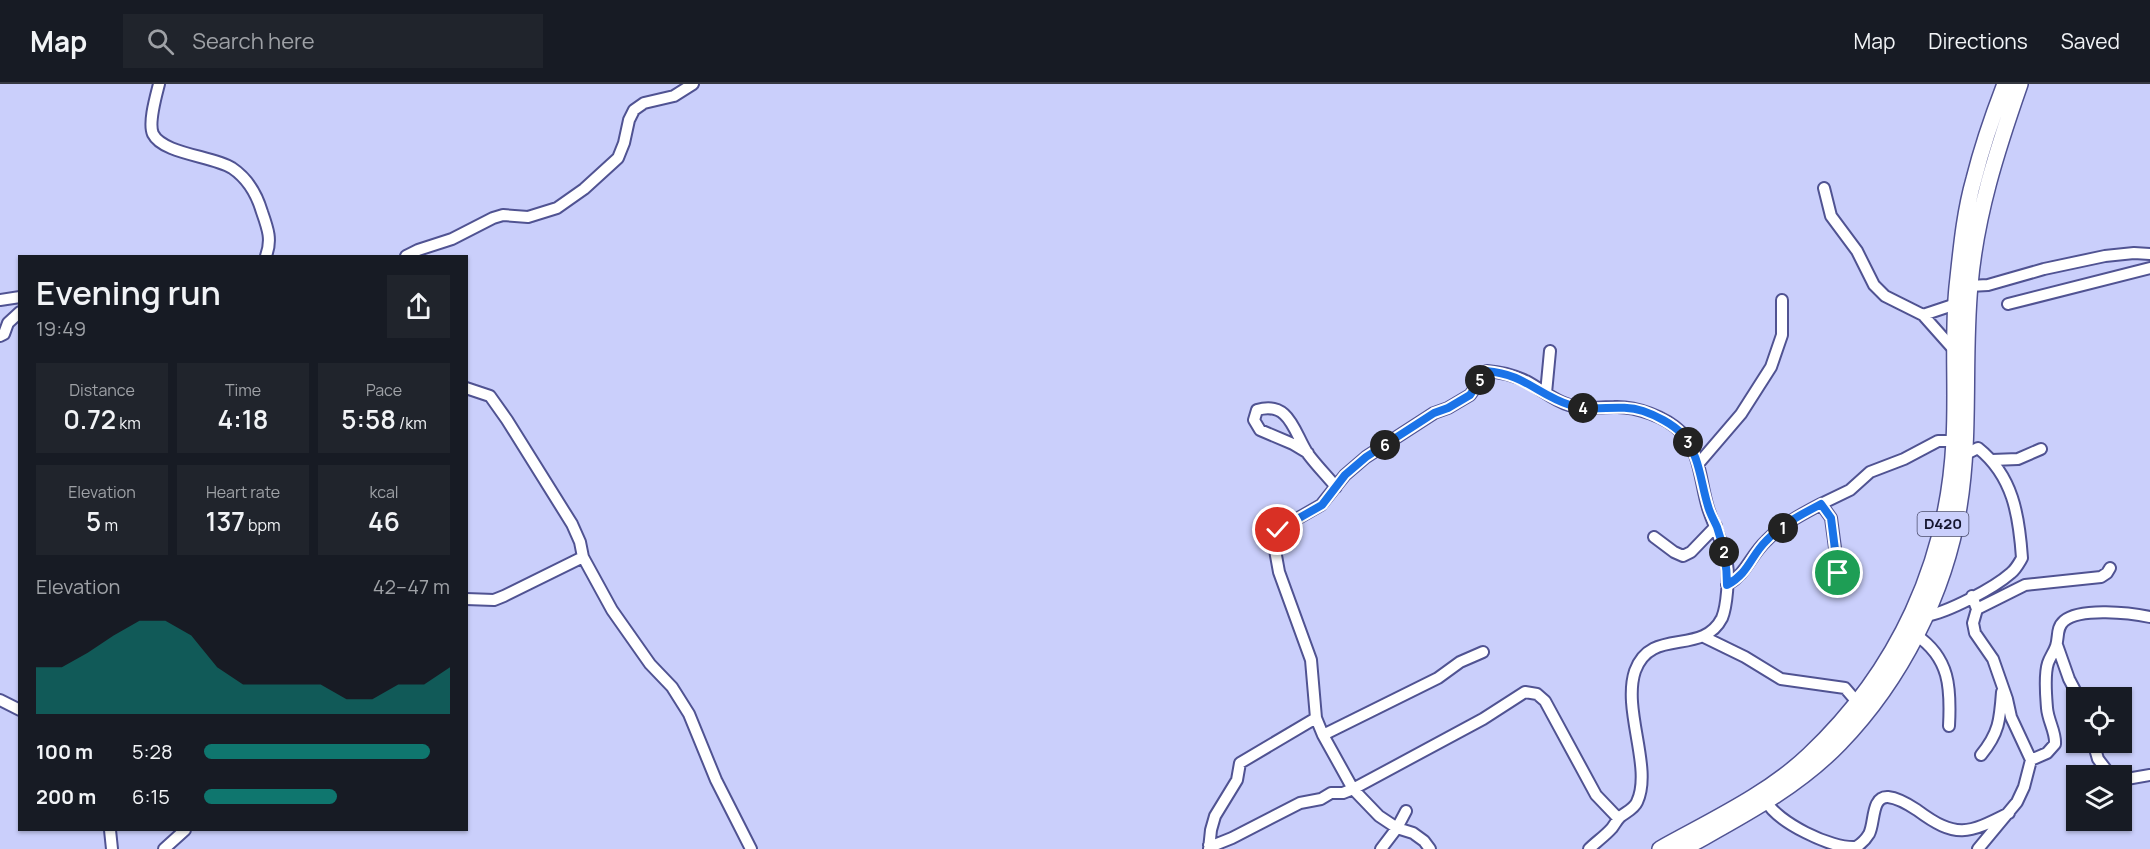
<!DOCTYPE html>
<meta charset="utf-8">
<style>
:root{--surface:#171b24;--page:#20242c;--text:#f1f3f6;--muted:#9ea1a6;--line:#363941;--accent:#0f766e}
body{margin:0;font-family:Manrope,sans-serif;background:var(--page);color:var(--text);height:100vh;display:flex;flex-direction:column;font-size:22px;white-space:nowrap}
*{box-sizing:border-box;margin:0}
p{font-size:20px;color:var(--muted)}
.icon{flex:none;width:33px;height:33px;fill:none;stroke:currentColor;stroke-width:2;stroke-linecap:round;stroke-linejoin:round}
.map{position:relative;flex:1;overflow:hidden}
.panel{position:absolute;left:18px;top:171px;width:450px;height:576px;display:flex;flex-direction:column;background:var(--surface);border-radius:0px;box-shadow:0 2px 4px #0004}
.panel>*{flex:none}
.buttons{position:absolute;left:2066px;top:603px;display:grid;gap:12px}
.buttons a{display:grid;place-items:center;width:66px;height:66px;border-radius:0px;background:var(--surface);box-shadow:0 2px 4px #0004;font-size:30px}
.pin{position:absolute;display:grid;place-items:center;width:51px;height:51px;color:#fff;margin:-26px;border:3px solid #fff;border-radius:50%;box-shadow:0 2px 6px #0007}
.km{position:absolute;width:30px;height:30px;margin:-15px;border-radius:50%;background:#222;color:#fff;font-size:16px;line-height:30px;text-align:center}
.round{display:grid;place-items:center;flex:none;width:63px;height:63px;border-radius:0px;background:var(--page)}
.headline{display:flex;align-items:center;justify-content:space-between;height:102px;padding:0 18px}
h1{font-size:33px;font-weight:600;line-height:45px}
.stats{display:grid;grid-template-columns:repeat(3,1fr);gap:9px;height:102px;padding:6px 18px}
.stats div{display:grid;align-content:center;border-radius:0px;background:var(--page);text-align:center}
.stats b{font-size:26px;font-weight:600}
.stats small{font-size:16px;font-weight:400}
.stats p{font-size:16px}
.chart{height:168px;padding:12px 18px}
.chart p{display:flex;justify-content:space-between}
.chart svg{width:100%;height:108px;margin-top:6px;fill:var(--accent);opacity:.7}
ul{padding:0 18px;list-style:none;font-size:20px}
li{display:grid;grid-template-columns:96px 72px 1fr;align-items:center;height:45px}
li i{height:15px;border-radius:8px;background:var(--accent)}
header{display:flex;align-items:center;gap:36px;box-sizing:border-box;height:84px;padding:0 30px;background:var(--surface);border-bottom:2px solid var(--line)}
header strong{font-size:28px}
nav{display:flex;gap:33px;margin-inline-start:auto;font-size:21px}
.search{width:420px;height:54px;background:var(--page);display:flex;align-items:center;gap:15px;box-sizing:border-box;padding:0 21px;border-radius:0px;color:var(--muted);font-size:22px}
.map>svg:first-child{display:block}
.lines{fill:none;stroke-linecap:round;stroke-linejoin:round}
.minor-casing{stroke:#505392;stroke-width:14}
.highway-casing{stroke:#505392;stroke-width:18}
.minor{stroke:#fff;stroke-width:10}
.highway{stroke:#fff;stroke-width:15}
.route-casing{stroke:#fff;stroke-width:12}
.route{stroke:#1a73e8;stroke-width:8}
.labels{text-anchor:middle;stroke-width:5;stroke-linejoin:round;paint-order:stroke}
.shield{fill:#cacffb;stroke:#4b4d6c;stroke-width:1.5}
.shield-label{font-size:15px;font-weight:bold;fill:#14152f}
</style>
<header>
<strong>Map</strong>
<div class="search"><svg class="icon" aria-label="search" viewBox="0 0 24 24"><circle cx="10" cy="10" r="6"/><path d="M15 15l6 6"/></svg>Search here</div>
<nav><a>Map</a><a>Directions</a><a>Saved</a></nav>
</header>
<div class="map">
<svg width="2150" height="765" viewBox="0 0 2150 765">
<rect width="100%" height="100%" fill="#cacffb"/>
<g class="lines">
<defs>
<path id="minor" d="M159 0C156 12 148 39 153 50 163 70 213 72 232 84 247 94 257 111 262 128 268 145 272 156 266 172
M1824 104 1831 132 1857 167 1874 201 1885 212 1923 231 1956 220
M406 172 418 166 452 155 493 134 503 131 528 133 557 124 584 105 618 74 624 59 629 36 634 26 644 19 674 12 693 0
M1969 202 1988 201 2044 185 2105 172 2134 169 2150 170
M0 216 20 213
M2008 220 2150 184
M1923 231 1955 267
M0 252 4 250 8 239 20 228
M466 304 490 312 507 336 572 440 580 458 583 473 612 526 650 580 672 603 689 630 716 696 751 765
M1546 309 1550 267
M1308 369 1293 360 1260 346 1254 336 1257 326C1290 316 1294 349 1308 370 1317 382 1327 392 1336 403
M1992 376 2018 375 2041 365
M1699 379 1741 330 1771 283 1782 251V216
M1821 420 1850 406 1870 388 1904 375 1938 357H1954
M1654 453 1674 468 1683 472 1691 468 1716 442
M1727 501C1747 489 1750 472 1766 457 1781 441 1802 430 1821 420L1831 434 1840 501
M1972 512 1977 525 1973 539 1975 549 1993 575 2007 615 2011 633 2031 676 2024 703 2017 718 1978 765
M466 515 494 516 504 512 583 473
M1977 525 2025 501 2101 493 2107 489 2110 484
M1925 532C1947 529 1994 504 2011 489 2016 485 2019 479 2022 474 2019 431 2013 392 1978 364L1964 371
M1916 551C1950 574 1951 604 1949 642
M1704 553 1745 573 1781 595 1845 604 1857 618
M2057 561 2069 595 2079 614
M0 616 20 626
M1323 651 1438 594 1460 578 1483 568
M2093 658 2098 675 2111 692
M1981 671C1999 649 2000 636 2002 608
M2031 676 2047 669 2055 660C2056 648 2048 637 2047 624 2046 611 2044 591 2048 579 2050 573 2054 568 2056 562 2059 553 2056 544 2064 537 2080 523 2131 529 2150 533
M2121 696 2150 691
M1766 717C1777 738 1831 765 1856 763 1861 760 1866 755 1869 750 1875 739 1871 712 1888 713 1898 714 1908 720 1917 726 1956 755 1968 750 2009 729
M110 746 112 765
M1209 761 1217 760 1232 754 1300 719 1321 715 1331 709H1343L1353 705 1483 635 1525 608 1537 610 1545 617 1596 711 1618 734
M164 765 185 746
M1209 765 1211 746 1215 732 1237 696 1240 679 1316 634
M1381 765 1397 744 1406 727
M1430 765 1424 757 1413 749 1397 744 1379 732 1353 705 1323 651 1316 634 1311 576 1279 488 1273 455 1276 447 1321 421 1345 391 1366 373 1434 329 1448 324 1470 311 1487 287C1500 288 1513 291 1526 297 1541 305 1553 316 1569 321 1585 326 1599 323 1614 323 1636 322 1666 333 1681 348 1701 369 1700 398 1708 424 1714 443 1724 460 1727 480 1729 492 1727 522 1722 534 1702 573 1651 542 1635 587 1622 626 1653 684 1637 718 1634 725 1626 728 1620 733 1617 736 1615 740 1612 744 1605 752 1596 758 1589 765"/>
<path id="highway" d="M1660 765C1710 737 1767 711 1809 671 1898 587 1948 478 1954 357 1957 306 1952 254 1957 203 1961 167 1964 130 1974 95 1982 63 1993 31 2005 0
M1683 765C1738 734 1796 705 1840 659 1901 596 1945 509 1959 423 1971 350 1963 275 1970 201 1976 131 1997 66 2020 0"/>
</defs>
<use href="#minor" class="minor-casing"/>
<use href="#highway" class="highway-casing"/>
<use href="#minor" class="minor"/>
<use href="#highway" class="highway"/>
</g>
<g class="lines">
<defs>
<path id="route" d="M1278 446 1322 421 1345 391 1366 373 1434 329 1448 324 1470 311 1486 287C1525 290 1538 311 1570 321 1594 329 1618 319 1643 327 1655 331 1673 340 1682 350 1700 372 1700 396 1708 422 1710 430 1714 436 1717 443 1724 463 1727 481 1727 501 1749 489 1750 473 1766 457 1781 441 1802 430 1821 420L1831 434 1838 489"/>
</defs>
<use href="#route" class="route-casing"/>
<use href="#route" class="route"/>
</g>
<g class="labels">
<rect class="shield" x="1917.5" y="428" width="51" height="24" rx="4.5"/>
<g class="shield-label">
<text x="1943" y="445">D420</text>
</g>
</g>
</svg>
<div class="buttons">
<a><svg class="icon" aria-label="locate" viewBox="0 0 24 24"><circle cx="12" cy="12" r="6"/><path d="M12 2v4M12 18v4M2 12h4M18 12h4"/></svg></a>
<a><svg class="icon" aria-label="layers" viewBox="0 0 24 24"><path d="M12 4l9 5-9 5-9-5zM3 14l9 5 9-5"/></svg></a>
</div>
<div class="pin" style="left:1838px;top:489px;background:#1e9e55"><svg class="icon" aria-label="arrive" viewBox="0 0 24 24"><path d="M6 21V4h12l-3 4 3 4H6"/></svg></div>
<div class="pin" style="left:1278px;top:446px;background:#d93025"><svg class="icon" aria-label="check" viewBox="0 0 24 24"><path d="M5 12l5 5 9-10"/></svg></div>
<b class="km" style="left:1783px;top:444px">1</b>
<b class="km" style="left:1724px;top:468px">2</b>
<b class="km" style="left:1688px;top:358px">3</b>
<b class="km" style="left:1583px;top:324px">4</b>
<b class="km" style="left:1480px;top:296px">5</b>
<b class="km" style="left:1385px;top:361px">6</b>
<section class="panel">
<div class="headline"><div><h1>Evening run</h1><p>19:49</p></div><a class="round"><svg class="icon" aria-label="share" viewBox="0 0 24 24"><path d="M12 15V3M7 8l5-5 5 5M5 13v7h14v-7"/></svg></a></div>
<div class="stats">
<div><p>Distance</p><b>0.72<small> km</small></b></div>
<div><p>Time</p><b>4:18</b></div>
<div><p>Pace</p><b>5:58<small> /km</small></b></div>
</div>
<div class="stats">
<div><p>Elevation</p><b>5<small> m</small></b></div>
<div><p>Heart rate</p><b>137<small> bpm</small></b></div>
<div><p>kcal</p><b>46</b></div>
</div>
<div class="chart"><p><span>Elevation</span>42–47 m</p>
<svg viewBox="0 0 160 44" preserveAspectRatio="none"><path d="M0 44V25L10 25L20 19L30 12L40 6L50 6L60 12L70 25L80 32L90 32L100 32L110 32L120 38L130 38L140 32L150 32L160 25V44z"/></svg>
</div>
<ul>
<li><b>100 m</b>5:28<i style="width:92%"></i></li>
<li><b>200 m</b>6:15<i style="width:54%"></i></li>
</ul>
</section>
</div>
